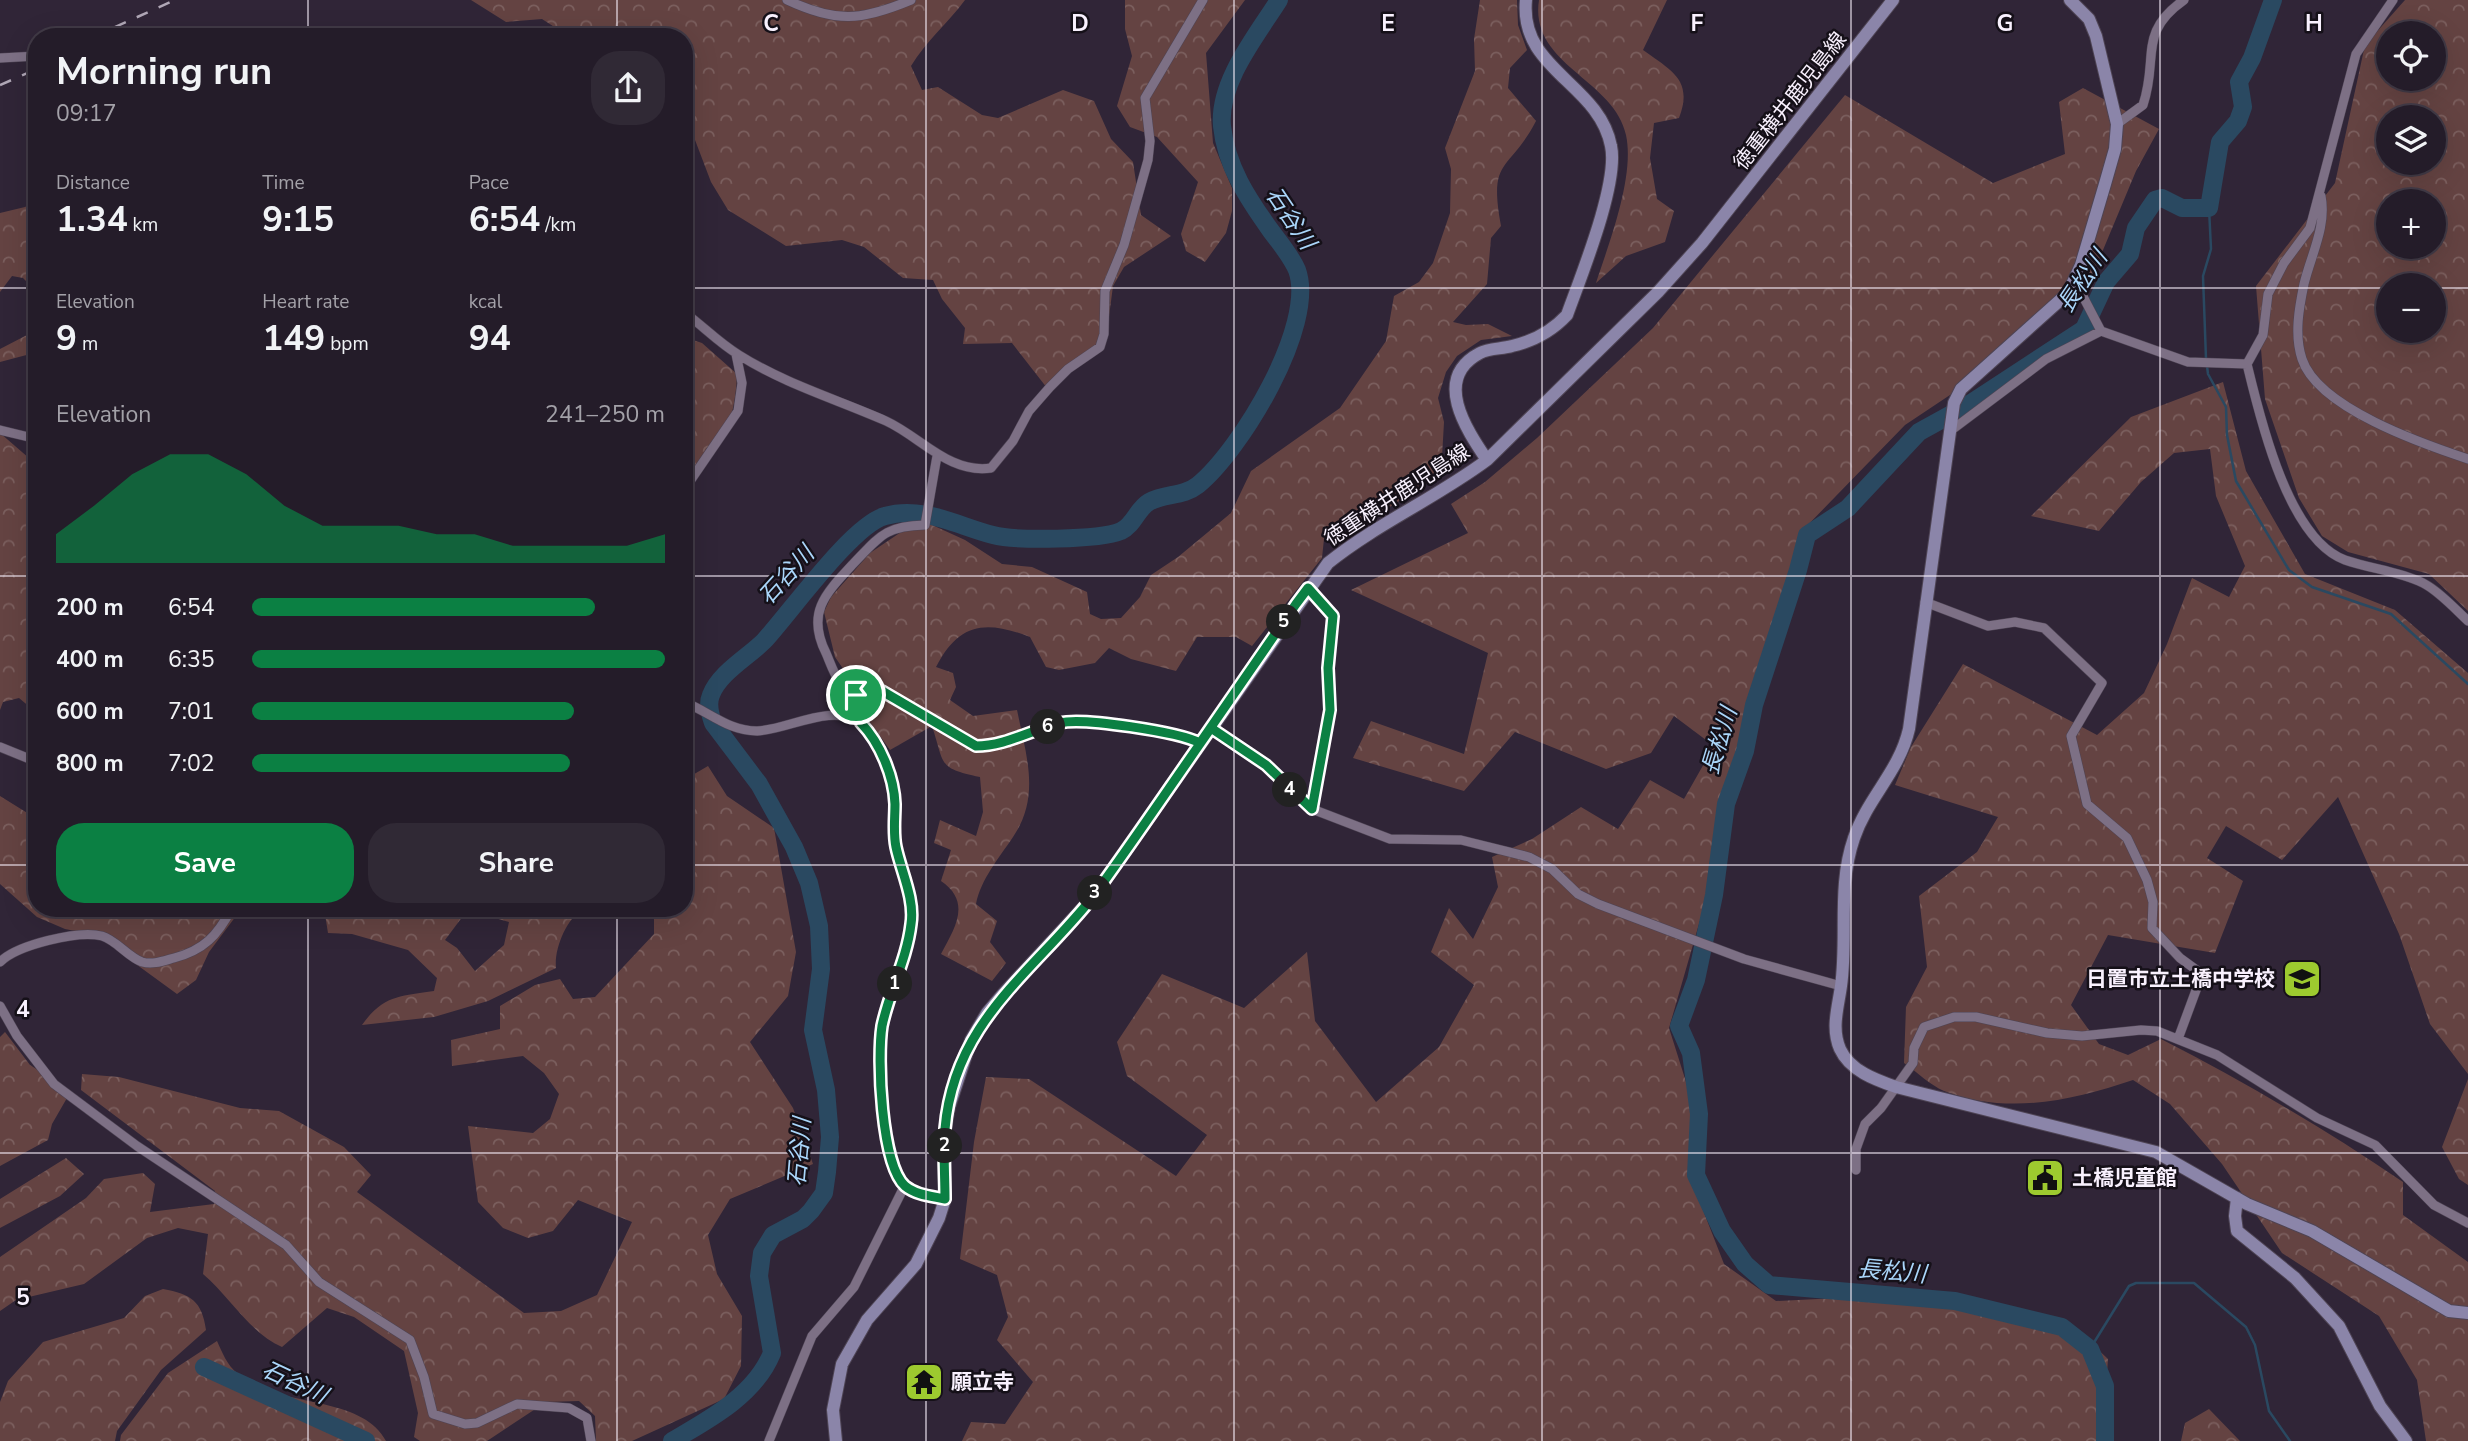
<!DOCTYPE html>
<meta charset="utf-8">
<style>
:root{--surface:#241c29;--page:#302935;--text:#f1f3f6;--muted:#a3a1a8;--line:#413a46;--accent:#0b8043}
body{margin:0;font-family:"Nunito Sans","Noto Sans JP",sans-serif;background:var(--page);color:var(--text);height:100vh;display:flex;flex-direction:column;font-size:26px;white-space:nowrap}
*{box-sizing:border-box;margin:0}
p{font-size:23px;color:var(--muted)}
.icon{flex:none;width:38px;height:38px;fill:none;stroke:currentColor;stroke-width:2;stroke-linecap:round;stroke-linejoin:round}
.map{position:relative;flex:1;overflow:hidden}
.panel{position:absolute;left:28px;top:28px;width:665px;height:889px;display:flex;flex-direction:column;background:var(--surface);border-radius:28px;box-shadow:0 7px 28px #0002,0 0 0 2px var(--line)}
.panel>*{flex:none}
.fabs{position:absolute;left:2376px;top:21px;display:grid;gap:14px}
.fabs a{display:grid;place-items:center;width:70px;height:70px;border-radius:50%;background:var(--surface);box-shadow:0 7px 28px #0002,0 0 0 2px var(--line);font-size:35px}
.pin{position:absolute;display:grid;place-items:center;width:60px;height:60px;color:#fff;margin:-30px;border:4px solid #fff;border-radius:50%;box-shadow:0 2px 7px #0007}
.km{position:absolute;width:35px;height:35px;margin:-18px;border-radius:50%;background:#222;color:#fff;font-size:19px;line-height:35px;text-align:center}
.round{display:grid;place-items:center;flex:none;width:74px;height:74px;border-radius:28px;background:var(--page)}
.head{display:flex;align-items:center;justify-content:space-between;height:119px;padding:0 28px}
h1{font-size:38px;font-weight:700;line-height:52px}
.metrics{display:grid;grid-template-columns:repeat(3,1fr);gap:10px;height:119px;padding:7px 28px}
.metrics div{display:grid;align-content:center}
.metrics b{font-size:35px;font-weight:700}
.metrics small{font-size:19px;font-weight:400}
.metrics p{font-size:19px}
.chart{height:196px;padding:14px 28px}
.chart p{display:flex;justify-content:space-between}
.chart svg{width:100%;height:126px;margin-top:7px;fill:var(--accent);opacity:.7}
.primary-button{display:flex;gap:14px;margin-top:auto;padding:14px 28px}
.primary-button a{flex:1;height:80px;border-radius:28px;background:var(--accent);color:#fff;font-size:28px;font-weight:700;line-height:80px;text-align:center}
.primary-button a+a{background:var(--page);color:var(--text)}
ul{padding:0 28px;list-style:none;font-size:23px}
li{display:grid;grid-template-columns:112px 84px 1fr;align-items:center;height:52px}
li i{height:18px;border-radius:9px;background:var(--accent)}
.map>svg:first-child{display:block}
.forest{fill:url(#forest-crowns);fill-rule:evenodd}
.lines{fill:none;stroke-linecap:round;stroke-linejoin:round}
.stream{stroke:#2a4961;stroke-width:2.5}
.river{stroke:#2a4961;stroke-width:18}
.street-casing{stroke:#4e4454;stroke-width:10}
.secondary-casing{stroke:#4e4454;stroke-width:14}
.street{stroke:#7d7085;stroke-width:9}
.secondary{stroke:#8b85a9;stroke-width:12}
.rail{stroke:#b0a7b6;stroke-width:2.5;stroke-dasharray:12 12;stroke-linecap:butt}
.route-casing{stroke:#fff;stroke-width:14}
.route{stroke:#0b8043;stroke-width:9}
.grid{fill:none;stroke:#f9f1fe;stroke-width:2;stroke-opacity:0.55}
.labels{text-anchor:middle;stroke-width:5;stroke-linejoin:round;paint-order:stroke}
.street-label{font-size:21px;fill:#f9f1fe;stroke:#151018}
.poi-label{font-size:21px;font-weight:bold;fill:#f9f1fe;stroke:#151018;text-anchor:start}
.water-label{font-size:23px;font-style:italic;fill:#aad6fa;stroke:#151018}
.grid-label{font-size:23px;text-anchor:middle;font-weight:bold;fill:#f9f1fe;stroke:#151018;stroke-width:5;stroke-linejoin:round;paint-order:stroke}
</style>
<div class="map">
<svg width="2468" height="1441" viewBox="0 0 2468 1441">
<defs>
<pattern id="forest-crowns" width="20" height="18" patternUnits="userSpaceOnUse" patternTransform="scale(1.75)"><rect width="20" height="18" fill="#644342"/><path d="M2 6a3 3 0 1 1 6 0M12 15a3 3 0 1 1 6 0" fill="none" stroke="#7b5f5e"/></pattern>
</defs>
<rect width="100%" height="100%" fill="#302537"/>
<path class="forest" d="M471 0H965C948 23 926 41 911 66L922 90 938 87 982 115 998 118 1063 90 1094 101 1111 139 1133 162 1141 215 1171 236 1124 267 1113 286 1108 324 1098 343 1047 388 1012 343 963 344 965 328 942 299 933 280 903 278 864 247 842 240 786 246 728 210 711 182 684 111V37H570L542 19 506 22Z
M1125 0H1245L1206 53 1213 143 1232 188V211L1226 233 1205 262 1186 251 1181 234 1198 182 1157 137 1130 127 1117 106 1132 56 1125 29Z
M1480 0H1517L1518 25 1527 50 1510 68 1508 88 1536 121C1509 173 1488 156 1501 226L1491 238 1487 284 1453 322 1466 325 1488 324 1512 336 1481 340 1457 356 1446 372 1438 398 1444 422 1442 457 1434 479 1363 524 1343 518 1325 529 1322 558 1252 646 1236 637H1197L1176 671 1131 659 1109 648 1095 663 1059 670 1046 667 1030 637C986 620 959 622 936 667L953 673 956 687 950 700 973 716 1017 710C1026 755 1041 796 1013 837 999 858 981 879 976 904L997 921 990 942 1006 963 992 981 941 954C955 928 972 902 941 881L951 850 934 843 940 820 976 836 983 812 980 777C937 768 945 765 932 726L890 750 862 711V696L835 657 824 612 831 597 870 553 910 526 930 524 965 540 1002 564 1032 567 1087 592 1090 614 1101 619 1121 618 1140 597 1151 575 1178 557 1231 513 1251 471 1340 408 1386 341 1394 296 1419 282 1433 263 1450 213 1451 169 1445 148 1475 71 1474 39Z
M1539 0H1667L1643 50C1670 70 1694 79 1679 118L1654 123 1650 158 1657 199 1674 211 1665 242 1626 256 1596 283C1609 243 1635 176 1626 135 1614 79 1529 65 1539 0Z
M2405 0H2468V611L2429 574 2348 552 2322 536 2299 498 2265 399 2256 286 2335 183 2365 45ZM2389 33H2434V79H2389ZM2389 117H2434V163H2389ZM2389 201H2434V247H2389ZM2389 285H2434V331H2389Z
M2083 88 2159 129 2136 171 2093 274 1980 375 1905 425 1801 532 1738 754 1705 903 1669 1028 1693 1104 1689 1174 1724 1264 1776 1301 1898 1295 2073 1326 2108 1359 2102 1441H962L971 1422 1005 1424 1033 1382 997 1340 1008 1317 997 1275 960 1259 974 1142 986 1077 1029 1079 1176 1176 1207 1135 1127 1076 1117 1042 1162 974 1244 1008 1307 952 1315 1021 1376 1102 1439 1047 1474 985 1431 952 1449 908 1473 939 1498 887 1492 857 1532 839 1581 807 1618 829 1650 780 1684 799 1714 746 1674 716 1651 753 1606 769 1515 732 1464 791 1353 758 1371 721 1464 754 1488 653 1351 590 1468 533 1451 504 1485 482 1537 438 1653 328 1845 95 1993 183 2065 154 2059 102Z
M37 200V292L23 278 12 276 0 292V213L25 207Z
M37 313V357L34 353 0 362V349L27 335Z
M684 337 702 343 737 374C735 430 719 442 684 483Z
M2223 382 2246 471 2305 574 2395 610 2468 673V1074L2430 1024 2399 934 2338 797 2282 860 2226 826 2207 858 2243 881 2215 953 2108 935 2071 1005 2099 1044 2128 1055 2161 1039C2245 1082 2325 1129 2403 1182V1215L2468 1262V1441H2426L2417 1380 2379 1316 2282 1253 2222 1164 2170 1104 2133 1080C2071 1101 2007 1115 1944 1091 1930 1085 1917 1072 1904 1063L1906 1007 1927 967 1919 896 1977 852 1998 817 1895 785 1911 747 1963 664 2097 735 2144 693 2167 644 2192 578 2229 597 2245 566 2216 496 2210 449 2174 453 2141 482 2099 531 2031 516 2131 417Z
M0 433 37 465V713L19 698 3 702 0 710Z
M708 766 727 796 774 828 796 952 788 996 750 1042 793 1108 813 1164 730 1199 708 1235 717 1274 742 1316 741 1366 724 1399 632 1441H596L595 1416 579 1401 546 1402 487 1441H420L414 1437 418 1413 404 1351 354 1317 327 1308 282 1347C250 1333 230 1297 203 1274L208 1234 178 1228 147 1238 84 1284 16 1300 0 1311V1257L86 1198 104 1179 143 1173 155 1184 150 1212 214 1204 215 1191 81 1090 82 1074 119 1077 240 1108 279 1111 344 1147 371 1175 357 1192 524 1313 561 1311 597 1295 632 1222 578 1200 553 1231 528 1238 503 1228 478 1202 468 1126 533 1133 550 1119 559 1094 544 1073 523 1056 452 1066 451 1040 500 1029V1006L535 985 560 979 573 999 595 997 654 934V908H684V780Z
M0 796 37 819V908H242L209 952 196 980 177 994 96 935 65 929 37 917 0 884Z
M324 908H469L445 940 457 948 475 971 504 945 509 922 481 914 485 908H584C566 919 554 949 556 968L488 1001 434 1017 362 1025C383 995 401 996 434 991L437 978 408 950 352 934 328 933Z
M5 1032 30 1065 71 1091 52 1124 48 1140 0 1166V1037Z
M2468 1079V1185L2459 1179 2442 1147Z
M66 1158 84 1174 60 1196 0 1228V1199Z
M163 1289C191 1294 202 1301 206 1330L161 1370 117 1431 115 1441H0V1402L8 1381 43 1342 124 1318 145 1296Z
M217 1341C222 1352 227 1365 237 1373 275 1409 361 1393 386 1441H120L121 1435 168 1373Z
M2209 1409 2240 1441H2181L2185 1423Z"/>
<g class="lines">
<path class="stream" d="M2206 359 2203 276 2211 249 2209 208
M2207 366 2208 374 2226 407 2227 435 2236 481 2289 570 2312 587 2391 614 2468 684
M2090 1349 2129 1286 2136 1283H2194L2246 1327 2255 1345 2269 1411 2290 1441"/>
<path class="river" d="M204 1367 366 1441
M672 1441C710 1419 755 1395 772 1353L759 1276 762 1253 773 1235 803 1219 811 1211 824 1193 827 1172 830 1137 826 1090 813 1030 821 969 819 926 809 883 794 847 759 784 713 723C710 714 707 704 711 695 719 673 748 657 764 641 790 613 852 525 885 516 922 505 958 526 993 535 1016 541 1099 540 1121 531 1134 525 1137 509 1149 502 1165 493 1183 497 1198 485 1240 451 1317 325 1297 270 1291 256 1280 243 1271 231 1248 199 1226 166 1222 126 1218 82 1257 35 1279 0
M2105 1441V1386L2090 1349 2062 1327 1955 1301 1769 1285 1745 1264 1722 1231 1696 1175 1699 1114 1691 1053 1679 1026 1696 980 1714 895 1726 804 1745 751 1754 705 1798 570 1807 535 1848 508 1919 432 1968 405 2084 329 2106 282 2130 254 2136 228 2155 200 2162 198 2182 208H2209L2220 142 2238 121 2243 107 2239 82 2252 58 2273 0"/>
<defs>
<path id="street" d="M787 0C836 23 861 21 911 0
M2393 0 2356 54 2310 228 2284 263 2268 294 2263 335 2247 364C2260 418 2288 539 2345 560 2371 569 2398 571 2423 583 2439 591 2455 609 2468 621
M0 58 37 56
M2117 124 2143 105C2159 58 2137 33 2184 0
M2321 196C2327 226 2311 255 2304 284 2299 308 2294 335 2302 359 2318 408 2423 444 2468 459
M2075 281 2101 331 2188 362 2247 364
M684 312C703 326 719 343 739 355 785 384 836 399 886 421 921 437 949 474 991 468L1013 441 1029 411 1050 387 1068 369 1100 347 1104 334 1105 291 1124 245 1148 160 1150 141 1145 98 1203 0
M0 430 37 439
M1949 432 2046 359 2101 331
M684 490 738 411 742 383 736 354
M1308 588 1333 616 1328 668 1330 710 1312 809
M1925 602 1988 626 2015 622 2044 628 2102 683 2071 736 2087 804 2127 838 2147 880 2153 902 2152 928 2180 958 2202 974 2178 1039
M856 695 872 689 882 691 976 746C1005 746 1031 730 1060 723 1082 717 1179 732 1200 743
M684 702C710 712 728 731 757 731 788 730 832 702 861 723 880 736 892 777 894 799 896 815 893 831 896 847 901 871 915 899 912 924 907 959 889 992 883 1026 876 1058 881 1164 905 1186 916 1195 931 1196 945 1199
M861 723C863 702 853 696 840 682 834 675 830 662 826 653 806 613 825 594 853 564 880 536 885 526 925 525L937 456
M1211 728 1266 765 1312 809 1390 839 1461 840 1529 857 1552 869 1578 894 1598 904 1744 959 1841 986
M0 747 37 762
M0 962C17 945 78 930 102 936 116 940 128 957 142 962 153 965 163 961 174 958 204 950 217 936 232 908
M0 1006 17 1036 54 1084 137 1146 286 1245 319 1282 410 1340 424 1377 433 1414 465 1424 477 1423 517 1404 569 1408 587 1418 591 1441
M1856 1170V1149L1865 1124 1881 1108 1913 1063 1914 1048 1924 1027 1954 1017H1976L2047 1033 2082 1036 2141 1030 2157 1031 2217 1055 2317 1118 2375 1145 2434 1205 2468 1223
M769 1441 812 1336 854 1287 905 1185"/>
<path id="secondary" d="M2070 0 2089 19 2096 36 2117 124 2115 149 2105 184 2081 265 2068 293 1961 389 1954 403 1909 729C1899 772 1868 797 1854 838 1837 887 1848 936 1841 986 1838 1008 1831 1028 1840 1049 1850 1071 1876 1080 1896 1087L2156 1152 2247 1204 2312 1231 2449 1311 2468 1313
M1487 460C1466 429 1432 378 1480 353 1489 348 1502 349 1512 346 1534 341 1552 331 1567 315 1581 276 1619 183 1611 146 1599 83 1519 70 1526 0
M2237 1198 2235 1216 2237 1231 2295 1278 2339 1326 2380 1406 2406 1441
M836 1441 833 1410 842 1364 867 1320 916 1264 939 1218 945 1199V1129L949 1107 971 1040 987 1013 1004 993 1092 898 1328 563C1378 523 1436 498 1487 460L1658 292 1702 243 1893 0"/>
</defs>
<use href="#street" class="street-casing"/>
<use href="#secondary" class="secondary-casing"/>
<use href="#street" class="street"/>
<use href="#secondary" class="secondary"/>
<path class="rail" d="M93 37 175 0
M0 85 37 69"/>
</g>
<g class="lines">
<defs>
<path id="route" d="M856 695 862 713 861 723C880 743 894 776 895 804 895 818 893 833 896 847 901 871 915 899 911 924 907 959 889 992 882 1026 877 1058 881 1164 905 1186 916 1195 931 1196 945 1199 945 1176 943 1152 945 1129 954 1022 1031 974 1092 898 1133 842 1171 785 1211 728L1266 765 1312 809 1330 710 1328 668 1333 616 1308 588 1296 604 1200 743C1179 732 1082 717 1060 723 1031 730 1005 746 976 746L882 691 872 689 856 695"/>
</defs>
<use href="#route" class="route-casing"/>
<use href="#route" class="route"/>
</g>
<path class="grid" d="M308 0V37M617 0V37M926 0V1441M1234 0V1441M1542 0V1441M1851 0V1441M2160 0V1441M0 288H37M684 288H2389M2434 288H2468M0 576H37M684 576H2468M0 865H37M684 865H2468M308 908V1441M617 908V1441M0 1153H2468"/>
<defs>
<symbol id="school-square" viewBox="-11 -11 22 22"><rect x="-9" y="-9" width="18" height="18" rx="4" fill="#9dca2f" stroke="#151018"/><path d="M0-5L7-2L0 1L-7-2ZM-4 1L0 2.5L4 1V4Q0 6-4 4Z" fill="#111"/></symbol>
<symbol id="civic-square" viewBox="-11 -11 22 22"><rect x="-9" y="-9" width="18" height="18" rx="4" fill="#9dca2f" stroke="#151018"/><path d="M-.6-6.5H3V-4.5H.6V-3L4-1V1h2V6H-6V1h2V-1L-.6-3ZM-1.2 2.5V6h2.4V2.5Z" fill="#111"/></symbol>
<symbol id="temple-square" viewBox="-11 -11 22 22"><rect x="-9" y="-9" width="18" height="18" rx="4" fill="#9dca2f" stroke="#151018"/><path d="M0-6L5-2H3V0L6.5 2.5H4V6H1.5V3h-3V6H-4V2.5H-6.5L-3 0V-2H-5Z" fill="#111"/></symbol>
</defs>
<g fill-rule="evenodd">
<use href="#school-square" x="2280" y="957" width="44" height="44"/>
<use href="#civic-square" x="2023" y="1156" width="44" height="44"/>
<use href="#temple-square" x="902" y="1360" width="44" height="44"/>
</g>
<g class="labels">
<g class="street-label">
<text transform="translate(1790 101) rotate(-52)" y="7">徳重横井鹿児島線</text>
<text transform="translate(1397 495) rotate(-33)" y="7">徳重横井鹿児島線</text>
</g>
<g class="poi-label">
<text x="2275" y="986" text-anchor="end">日置市立土橋中学校</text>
<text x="2072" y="1185">土橋児童館</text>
<text x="951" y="1389">願立寺</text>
</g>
<g class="water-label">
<text transform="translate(1291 218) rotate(56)" y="8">石谷川</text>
<text transform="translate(2082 281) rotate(-56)" y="8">長松川</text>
<text transform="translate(786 575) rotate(-48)" y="8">石谷川</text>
<text transform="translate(1719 741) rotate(-73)" y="8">長松川</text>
<text transform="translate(799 1152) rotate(-85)" y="8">石谷川</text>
<text transform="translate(1892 1271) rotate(5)" y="8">長松川</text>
<text transform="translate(295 1382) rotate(25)" y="8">石谷川</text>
</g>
</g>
<g class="grid-label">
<text x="771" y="31">C</text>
<text x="1080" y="31">D</text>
<text x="1388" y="31">E</text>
<text x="1697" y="31">F</text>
<text x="2005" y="31">G</text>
<text x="2314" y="31">H</text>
<text x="23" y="1017">4</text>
<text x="23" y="1305">5</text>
</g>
</svg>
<div class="fabs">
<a><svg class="icon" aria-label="locate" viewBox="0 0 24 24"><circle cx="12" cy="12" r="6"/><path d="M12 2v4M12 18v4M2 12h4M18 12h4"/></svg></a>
<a><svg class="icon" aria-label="layers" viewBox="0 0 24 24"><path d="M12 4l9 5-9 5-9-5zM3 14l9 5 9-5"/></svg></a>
<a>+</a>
<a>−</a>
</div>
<div class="pin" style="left:856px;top:695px;background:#1e9e55"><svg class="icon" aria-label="arrive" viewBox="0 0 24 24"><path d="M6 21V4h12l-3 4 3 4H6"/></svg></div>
<b class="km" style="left:895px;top:984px">1</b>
<b class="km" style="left:945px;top:1146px">2</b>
<b class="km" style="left:1095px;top:893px">3</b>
<b class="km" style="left:1290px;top:790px">4</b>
<b class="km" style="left:1284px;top:622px">5</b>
<b class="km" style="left:1048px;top:727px">6</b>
<section class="panel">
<div class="head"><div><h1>Morning run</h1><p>09:17</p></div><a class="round"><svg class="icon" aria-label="share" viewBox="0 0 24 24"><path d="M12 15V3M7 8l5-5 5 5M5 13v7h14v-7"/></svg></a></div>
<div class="metrics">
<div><p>Distance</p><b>1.34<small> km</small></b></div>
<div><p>Time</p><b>9:15</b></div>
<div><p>Pace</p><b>6:54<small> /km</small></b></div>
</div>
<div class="metrics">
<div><p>Elevation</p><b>9<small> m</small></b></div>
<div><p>Heart rate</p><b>149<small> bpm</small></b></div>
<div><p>kcal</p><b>94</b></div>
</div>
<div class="chart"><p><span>Elevation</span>241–250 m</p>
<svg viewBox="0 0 160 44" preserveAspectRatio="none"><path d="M0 44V34L10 24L20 13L30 6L40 6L50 13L60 24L70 31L80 31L90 31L100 34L110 34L120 38L130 38L140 38L150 38L160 34V44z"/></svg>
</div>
<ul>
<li><b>200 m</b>6:54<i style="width:83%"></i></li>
<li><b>400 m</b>6:35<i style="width:100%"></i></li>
<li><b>600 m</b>7:01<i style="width:78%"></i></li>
<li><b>800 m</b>7:02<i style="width:77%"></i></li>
</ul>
<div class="primary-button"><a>Save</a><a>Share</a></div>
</section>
</div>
